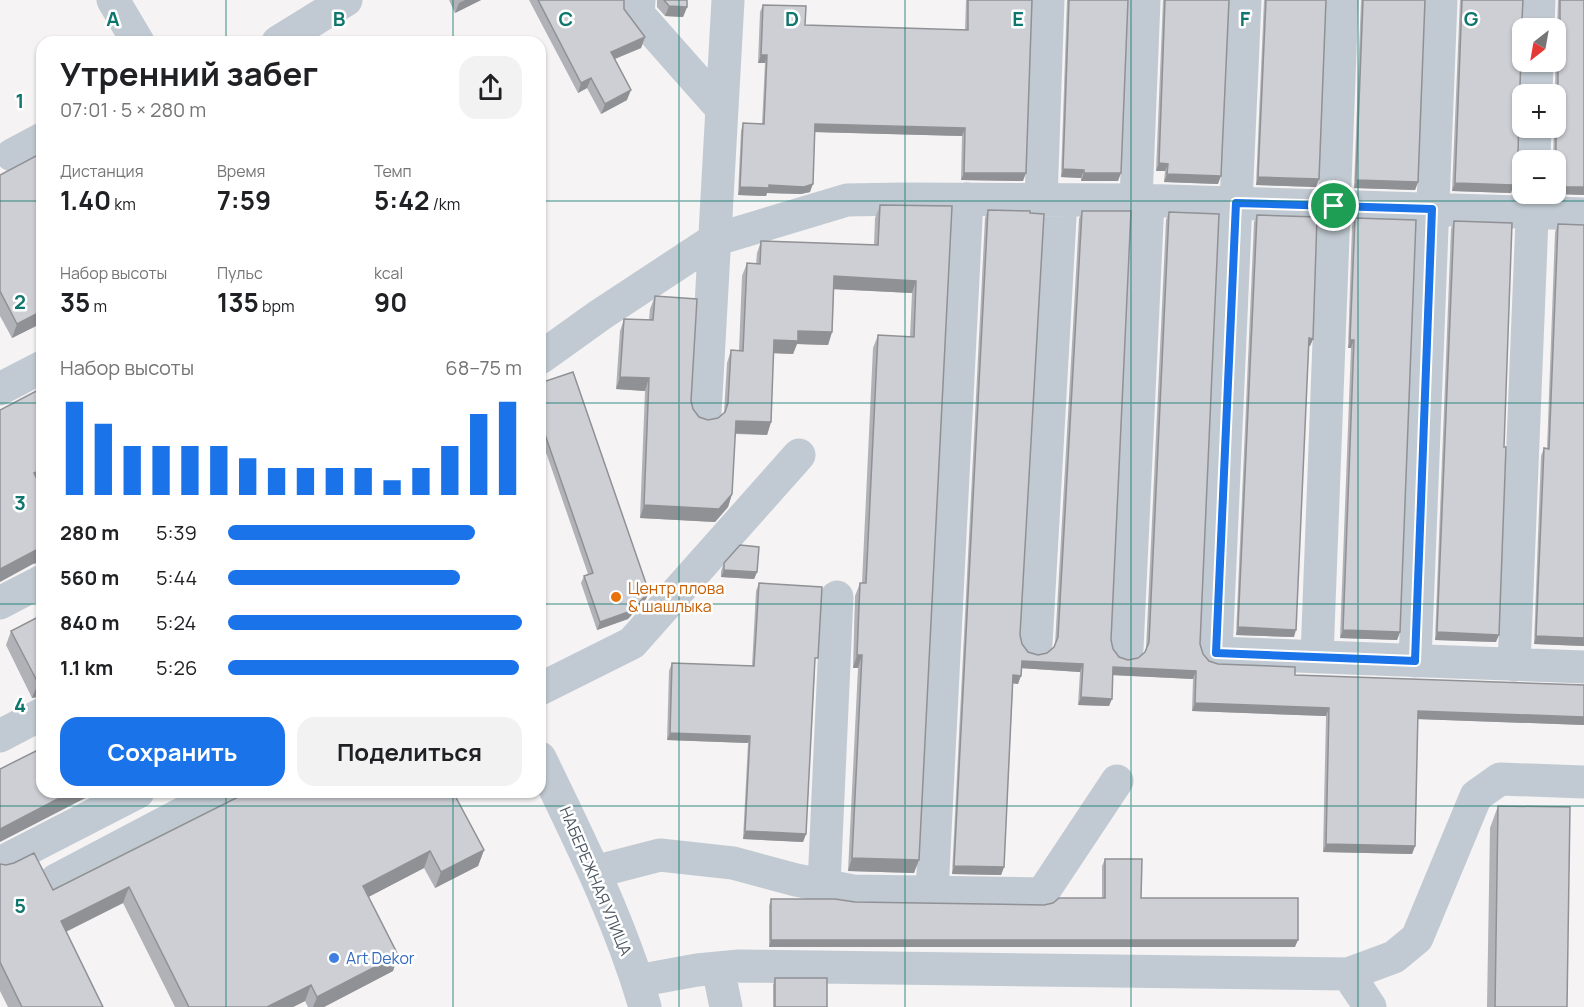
<!DOCTYPE html>
<html lang="ru">
<meta charset="utf-8">
<style>
:root{--surface:#fff;--page:#f2f2f2;--text:#202124;--muted:#757577;--accent:#1a73e8}
body{margin:0;font-family:Manrope,sans-serif;background:var(--page);color:var(--text);height:100vh;display:flex;flex-direction:column;font-size:22px;white-space:nowrap}
*{box-sizing:border-box;margin:0}
p{font-size:20px;color:var(--muted)}
.icon{flex:none;width:33px;height:33px;fill:none;stroke:currentColor;stroke-width:2;stroke-linecap:round;stroke-linejoin:round}
.map{position:relative;flex:1;overflow:hidden}
.details{position:absolute;left:36px;top:36px;width:510px;height:762px;display:flex;flex-direction:column;background:var(--surface);border-radius:18px;box-shadow:0 2px 4px #0004}
.details>*{flex:none}
.needle{width:39px;rotate:211deg}
.fabs{position:absolute;left:1512px;top:18px;display:grid;gap:12px}
.fabs a{display:grid;place-items:center;width:54px;height:54px;border-radius:12px;background:var(--surface);box-shadow:0 2px 4px #0004;font-size:30px}
.pin{position:absolute;display:grid;place-items:center;width:51px;height:51px;color:#fff;margin:-26px;border:3px solid #fff;border-radius:50%;box-shadow:0 2px 6px #0007}
.round{display:grid;place-items:center;flex:none;width:63px;height:63px;border-radius:18px;background:var(--page)}
.summary{display:flex;align-items:center;justify-content:space-between;height:102px;padding:0 24px}
h1{font-size:33px;font-weight:700;line-height:45px}
.figures{display:grid;grid-template-columns:repeat(3,1fr);gap:9px;height:102px;padding:6px 24px}
.figures div{display:grid;align-content:center}
.figures b{font-size:26px;font-weight:700}
.figures small{font-size:16px;font-weight:400}
.figures p{font-size:16px}
.chart{height:168px;padding:12px 24px}
.chart p{display:flex;justify-content:space-between}
.chart svg{width:100%;height:108px;margin-top:6px;stroke:var(--accent);stroke-width:6}
.primary-button{display:flex;gap:12px;margin-top:auto;padding:12px 24px}
.primary-button a{flex:1;height:69px;border-radius:18px;background:var(--accent);color:#fff;font-size:24px;font-weight:700;line-height:69px;text-align:center}
.primary-button a+a{background:var(--page);color:var(--text)}
ul{padding:0 24px;list-style:none;font-size:20px}
li{display:grid;grid-template-columns:96px 72px 1fr;align-items:center;height:45px}
li i{height:15px;border-radius:8px;background:var(--accent)}
.map>svg:first-child{display:block}
.lines{fill:none;stroke-linecap:round;stroke-linejoin:round}
.minor{stroke:#c1cad2;stroke-width:33}
.wall{fill:#b0b2b7}
.shaded-wall{fill:#909195}
.building{fill:#cdcfd5;stroke:#909195;stroke-width:1.5}
.route-casing{stroke:#fff;stroke-width:12}
.route{stroke:#1a73e8;stroke-width:8}
.grid{fill:none;stroke:#0f766e;stroke-width:1.5;stroke-opacity:0.55}
.food-dot{fill:#e8710a;stroke:#fff;stroke-width:2}
.shop-dot{fill:#3f7fe0;stroke:#fff;stroke-width:2}
.labels{text-anchor:middle;stroke-width:5;stroke-linejoin:round;paint-order:stroke}
.food-label{font-size:16px;fill:#c56008;stroke:#fff;text-anchor:start}
.street-label{font-size:16px;fill:#4a5661;stroke:#fff}
.shop-label{font-size:16px;fill:#366cbe;stroke:#fff;text-anchor:start}
.grid-label{font-size:20px;text-anchor:middle;font-weight:bold;fill:#0f766e;stroke:#fff;stroke-width:5;stroke-linejoin:round;paint-order:stroke}
</style>
<div class="map">
<svg width="1584" height="1007" viewBox="0 0 1584 1007">
<rect width="100%" height="100%" fill="#f5f3f3"/>
<g class="lines">
<path class="minor" d="M113 0 138 42
M639 0 638 14 722 109
M1245 0 1216 653 1584 667
M1538 28 1539 0
M278 42 346 0
M1536 94 1537 62
M12 155 42 139
M1534 160 1535 128
M1041 200 1048 0
M1136 200 1144 0
M540 358 600 315 714 240 847 200 902 199 1136 200 1584 214
M0 389 42 367
M705 414 728 0
M0 603 42 581
M1036 644 1061 200
M1127 649 1148 201
M1317 657 1342 0
M1415 661 1441 0
M1514 665 1533 194
M540 689 632 643 799 455
M0 736 42 714
M540 758C579 839 620 920 645 1007
M0 863 138 792
M594 872 660 855 733 863 796 880 853 891 1042 894 1117 781
M56 880 223 792
M824 885 837 597
M932 892 967 199
M718 968 726 1007
M1348 974 1370 1007
M637 981 697 970 739 966 1348 974 1394 957 1417 938 1476 796 1500 779 1584 782"/>
</g>
<path class="wall" d="M449 0H481L455 13Z
M529 0H624V9L645 37 641 48 615 59 627 100 601 114 587 88 578 93Z
M657 0H687V7L683 17 665 16 657 7Z
M966 0H1032L1023 181 961 180 962 136 815 132 810 192 801 194 767 193 766 196 738 195 741 131 743 123 762 124 765 63H758L760 12 763 5 805 25 965 30Z
M1067 0H1128L1118 181H1081V178L1061 177Z
M1163 0H1229L1218 184 1164 182 1165 171H1156Z
M1264 0H1326L1319 179 1316 187 1256 185Z
M1361 0H1425L1418 182 1415 190 1354 188Z
M1460 0H1523L1520 117 1516 186H1513L1511 193 1452 191Z
M1558 0H1584V195L1557 194V188H1556V160H1553L1554 128H1556V94H1555L1556 31 1557 29Z
M42 149V323L12 338 0 316V175L37 155 39 151Z
M880 205 952 206 914 873 848 871 858 668H853L855 596 860 583H862L873 348 878 335 910 337 912 293 834 289 832 332 828 345 797 344 793 354 773 353 771 422 767 435 735 434 732 494 728 507 715 522 640 518 645 391 616 389 620 331 624 319 649 320 650 309 655 296 691 401 693 409 699 417 708 420 718 418 724 413 727 363 731 350H739L742 276 747 263 756 264 757 253 761 241 874 245 875 218Z
M988 210 1020 635 1022 644 1028 652 1038 655 1047 653 1054 647 1055 645 1079 219 1082 211 1111 640 1113 649 1119 657 1128 660 1138 658 1145 652 1146 650 1166 220 1169 212 1200 644 1203 654 1209 661 1218 664 1295 675 1584 685V725L1418 719 1415 846 1412 854 1323 852 1326 716 1192 711 1193 679 1113 675 1109 706 1078 705 1080 672 1021 668 1018 684 1013 683 1004 867 1001 875 952 874 985 218Z
M1257 215 1313 339 1310 346H1309L1294 637 1236 635 1254 222Z
M1355 218 1400 632 1397 640 1340 638 1351 348H1348L1352 226Z
M1454 221 1496 642 1435 640 1451 229Z
M1558 224 1584 225V646L1534 644 1541 456 1544 448 1547 449 1555 232Z
M540 383 646 599 628 619 597 630 581 583 584 576 588 574 540 435Z
M724 563 757 572 754 579 721 577V571Z
M759 583 815 666 806 834 803 842 743 839 748 743 667 740 669 671 672 663 752 666 756 591Z
M42 615V696L32 698 6 645 11 631Z
M248 792 484 850 478 866 435 888 424 868 368 897 398 955 393 971 324 1007H308L305 1001 293 1007H175L123 903 66 932 103 1007H8L0 991V864L53 890Z
M1498 806 1567 1007H1487L1490 828Z
M1105 859 1141 898 1295 947H769V906L771 899 855 902 1044 905 1102 898V866Z
M775 978 827 1007H773V985Z"/>
<path class="shaded-wall" d="M465 0H481L455 13 459 3Z
M669 6 687 7 683 17 665 16Z
M645 37 641 48 607 62 611 52Z
M761 55H767L765 63H758Z
M591 78 587 88 578 93 581 83Z
M631 90 627 100 601 114 605 104Z
M815 124 965 128 962 136 812 132Z
M1159 163 1168 164 1165 171H1156Z
M1063 169 1084 170 1081 178 1061 177Z
M964 173H1026L1023 181 961 180Z
M1084 173H1121L1118 181H1081Z
M1167 174 1221 176 1218 184 1164 182Z
M1522 176V181L1516 186H1513L1511 193 1452 191 1455 183 1514 179Z
M1258 177 1319 179 1316 187 1256 185Z
M1356 180 1418 182 1415 190 1354 188Z
M1556 180H1560L1557 188H1556Z
M813 184 810 192 801 194 767 193 766 196 738 195 740 187 769 185Z
M1560 187H1584V195L1557 194Z
M834 276 916 281 912 293 830 289Z
M42 311V323L12 338 17 324Z
M798 331 832 332 828 345 797 344 793 354 769 353 774 340Z
M1309 338 1313 339 1310 346H1306Z
M1350 340H1354L1351 348H1348Z
M620 377 649 378 645 391 616 389Z
M736 421 771 422 767 435 731 433Z
M42 469V482L28 490 34 473Z
M732 494 728 507 715 522 640 518 644 505Z
M42 547V562L33 564 0 582V569Z
M724 570 757 572 754 579 721 577Z
M649 592 646 599 628 619 597 630 600 622Z
M1238 627 1296 630 1294 637 1236 635Z
M1343 630 1400 632 1397 640 1340 638Z
M1437 632 1499 635 1496 642 1435 640Z
M1536 636 1584 638V646L1534 644Z
M857 655H862L858 668H853Z
M1022 661 1083 664 1080 672 1019 668Z
M1113 667 1196 671 1193 679 1111 675Z
M1013 675 1021 676 1018 684 1010 683Z
M42 682V696L32 698 38 683Z
M1081 697 1112 699 1109 706 1078 705Z
M1195 703 1329 708 1326 716 1192 711Z
M1418 711 1584 717V725L1416 719Z
M670 733 750 736 748 743 667 740Z
M71 792H97L0 842V829Z
M745 831 806 834 803 842 743 839Z
M1326 844 1415 846 1412 854 1323 852Z
M484 850 478 866 435 888 441 872Z
M430 851 424 868 357 903 363 886Z
M852 858 919 860 914 873 848 871Z
M954 866 1004 867 1001 875 952 874Z
M129 887 123 903 55 937 61 921Z
M771 940H1298L1295 947H769Z
M398 955 393 971 324 1007H313L317 997Z
M311 985 305 1001 293 1007H267Z"/>
<path class="building" d="M538 0H624V9L645 37 611 52 631 90 605 104 591 78 581 83Z
M664 0H687V7L669 6Z
M968 0H1032L1026 173H964L965 128 815 124 813 184 804 187 769 185V188L740 187 743 123 764 124 767 55H761L763 5 806 6 805 25 968 30Z
M1069 0H1128L1121 173H1084V170L1063 169Z
M1165 0H1229L1221 176 1167 174 1168 164 1159 163Z
M1266 0H1326L1319 179 1258 177Z
M1363 0H1425L1418 182 1356 180Z
M1462 0H1523L1522 20 1524 28H1522V49L1521 53 1520 86 1522 95V110L1519 119 1518 152 1521 162 1522 163V176L1519 179H1514V185L1455 183Z
M1560 0H1584V187H1560V180H1556V160H1553L1556 153V117L1555 94 1558 87V54L1556 45V31L1560 21Z
M42 149V311L17 324 0 291V175L40 154 39 151Z
M880 205 952 206 919 860 852 858 862 655H857L860 583H866L878 335 914 337 916 281 834 276 832 332 798 331V341L774 340 771 422 736 421 732 494 719 509 644 505 649 378 620 377 624 319 653 320 655 296 697 299 691 401 693 409 699 417 708 420 718 418 725 412 728 403 731 350 743 351 747 263 760 264 761 241 878 245Z
M988 210 1030 211V213L1044 214 1020 635 1022 644 1028 652 1038 655 1047 653 1054 647 1058 637 1082 211H1131L1111 640 1113 649 1119 657 1128 660 1138 658 1145 652 1149 642 1169 212 1219 214 1200 644 1203 654 1209 661 1218 664 1295 667V675L1584 685V717L1418 711 1415 846 1326 844 1329 708 1195 703 1196 671 1113 667 1112 699 1081 697 1083 664 1022 661 1021 676 1013 675 1004 867 954 866Z
M1257 215 1317 217 1313 339 1309 338 1296 630 1238 627Z
M1355 218 1416 220 1400 632 1343 630 1354 340H1350Z
M1454 221 1512 223 1504 447H1506L1499 635 1437 632Z
M1558 224 1584 225V638L1536 636 1544 448 1549 449Z
M573 372 649 592 631 611 600 622 584 576 593 573 540 420V383Z
M42 388V469L34 473 42 489V547L0 569V410Z
M740 545 759 547 757 572 724 570V563Z
M759 583 822 587 818 658H815L806 834 745 831 750 736 670 733 672 663 754 666Z
M42 615V682L38 683 11 631Z
M42 748V792H71L0 829V769Z
M248 792H443L445 795 450 792H453L484 850 441 872 430 851 363 886 398 955 317 997 311 985 267 1007H189L129 887 61 921 103 1007H22L0 962V864L6 865 14 863 34 853 53 890Z
M1498 806 1570 807 1567 1007H1495Z
M1105 859H1142L1141 898H1298V940H771V899H835L855 902 1044 905 1053 903 1059 898H1105Z
M775 978H827V1007H775Z"/>
<g class="lines">
<defs>
<path id="route" d="M1236 203 1432 209 1415 661 1216 653Z"/>
</defs>
<use href="#route" class="route-casing"/>
<use href="#route" class="route"/>
</g>
<path class="grid" d="M226 0V42M453 0V42M679 0V1007M905 0V1007M1131 0V1007M1358 0V1007M0 201H42M540 201H1584M0 403H42M540 403H1584M0 604H42M540 604H1584M226 792V1007M453 792V1007M0 806H1584"/>
<circle class="food-dot" cx="616" cy="597" r="6"/>
<circle class="shop-dot" cx="334" cy="958" r="6"/>
<g class="labels">
<g class="food-label">
<text x="628" y="594">Центр плова<tspan x="628" dy="18">&amp; шашлыка</tspan></text>
</g>
<g class="street-label">
<text transform="translate(596 881) rotate(67)" y="6">НАБЕРЕЖНАЯ УЛИЦА</text>
</g>
<g class="shop-label">
<text x="346" y="964">Art Dekor</text>
</g>
</g>
<g class="grid-label">
<text x="113" y="26">A</text>
<text x="339" y="26">B</text>
<text x="566" y="26">C</text>
<text x="792" y="26">D</text>
<text x="1018" y="26">E</text>
<text x="1245" y="26">F</text>
<text x="1471" y="26">G</text>
<text x="20" y="108">1</text>
<text x="20" y="309">2</text>
<text x="20" y="510">3</text>
<text x="20" y="712">4</text>
<text x="20" y="913">5</text>
</g>
</svg>
<div class="fabs">
<a><svg class="needle" viewBox="-14 -14 28 28"><path d="M0-13l5 13h-10z" fill="#e53935"/><path d="M0 13l5-13h-10z" fill="#757577"/></svg></a>
<a>+</a>
<a>−</a>
</div>
<div class="pin" style="left:1334px;top:206px;background:#1e9e55"><svg class="icon" aria-label="arrive" viewBox="0 0 24 24"><path d="M6 21V4h12l-3 4 3 4H6"/></svg></div>
<section class="details">
<div class="summary"><div><h1>Утренний забег</h1><p>07:01 · 5 × 280 m</p></div><a class="round"><svg class="icon" aria-label="share" viewBox="0 0 24 24"><path d="M12 15V3M7 8l5-5 5 5M5 13v7h14v-7"/></svg></a></div>
<div class="figures">
<div><p>Дистанция</p><b>1.40<small> km</small></b></div>
<div><p>Время</p><b>7:59</b></div>
<div><p>Темп</p><b>5:42<small> /km</small></b></div>
</div>
<div class="figures">
<div><p>Набор высоты</p><b>35<small> m</small></b></div>
<div><p>Пульс</p><b>135<small> bpm</small></b></div>
<div><p>kcal</p><b>90</b></div>
</div>
<div class="chart"><p><span>Набор высоты</span>68–75 m</p>
<svg viewBox="0 0 160 44" preserveAspectRatio="none"><path d="M5 44V6M15 44V15M25 44V24M35 44V24M45 44V24M55 44V24M65 44V29M75 44V33M85 44V33M95 44V33M105 44V33M115 44V38M125 44V33M135 44V24M145 44V11M155 44V6"/></svg>
</div>
<ul>
<li><b>280 m</b>5:39<i style="width:84%"></i></li>
<li><b>560 m</b>5:44<i style="width:79%"></i></li>
<li><b>840 m</b>5:24<i style="width:100%"></i></li>
<li><b>1.1 km</b>5:26<i style="width:99%"></i></li>
</ul>
<div class="primary-button"><a>Сохранить</a><a>Поделиться</a></div>
</section>
</div>
